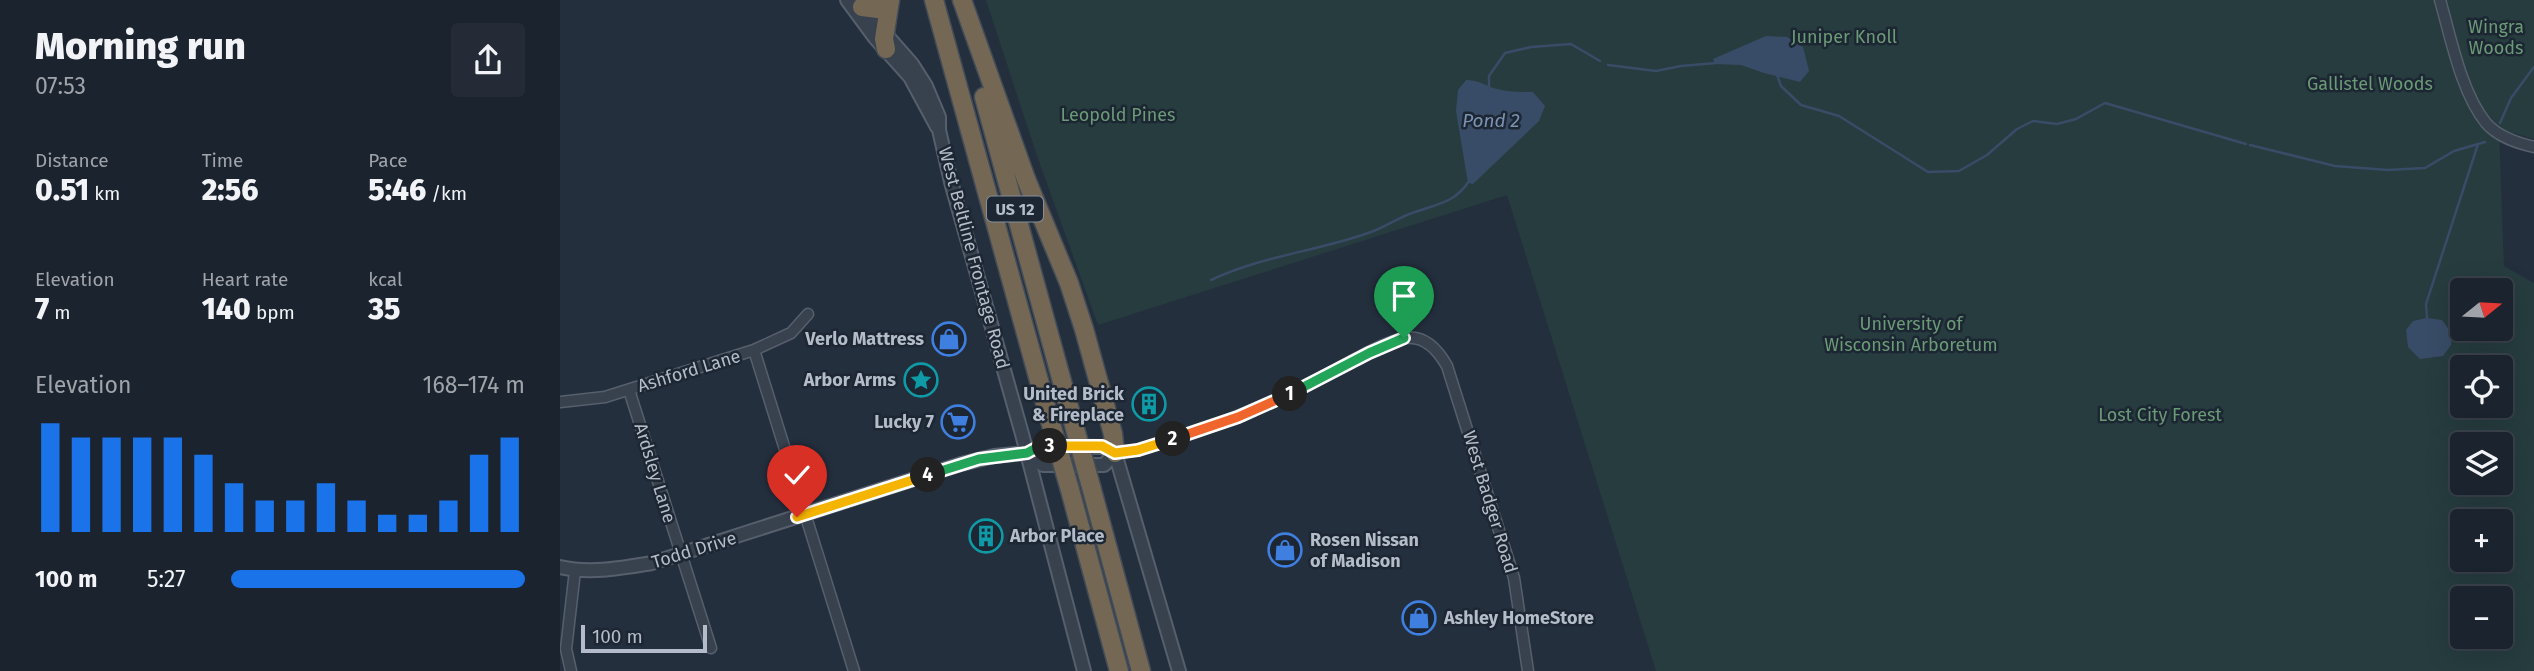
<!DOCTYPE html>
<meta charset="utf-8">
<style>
:root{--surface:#1b232e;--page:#242b36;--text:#f1f3f6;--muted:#a0a4aa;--line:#39404a;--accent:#1a73e8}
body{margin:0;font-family:"Fira Sans",sans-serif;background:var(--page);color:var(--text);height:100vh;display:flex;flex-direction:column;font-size:26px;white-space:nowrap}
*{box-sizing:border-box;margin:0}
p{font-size:23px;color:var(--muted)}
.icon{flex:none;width:38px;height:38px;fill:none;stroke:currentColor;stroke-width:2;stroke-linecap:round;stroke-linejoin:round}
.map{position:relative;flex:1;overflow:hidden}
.details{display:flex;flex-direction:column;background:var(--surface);width:560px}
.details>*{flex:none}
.needle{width:46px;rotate:72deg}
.controls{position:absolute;left:1890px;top:278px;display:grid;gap:14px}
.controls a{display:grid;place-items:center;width:63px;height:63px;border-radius:7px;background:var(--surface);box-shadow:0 7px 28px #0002,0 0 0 2px var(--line);font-size:35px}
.scale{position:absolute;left:21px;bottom:18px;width:126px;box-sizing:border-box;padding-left:7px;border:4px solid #b4bcc9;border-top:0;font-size:19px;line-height:24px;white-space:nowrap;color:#b4bcc9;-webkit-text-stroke:5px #1d2633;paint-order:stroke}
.pin{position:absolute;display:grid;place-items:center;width:60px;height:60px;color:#fff;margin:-72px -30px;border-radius:50% 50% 50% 0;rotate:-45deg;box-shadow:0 0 7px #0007}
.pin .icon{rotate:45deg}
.km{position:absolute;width:35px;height:35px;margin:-18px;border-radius:50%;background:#222;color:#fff;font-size:19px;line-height:35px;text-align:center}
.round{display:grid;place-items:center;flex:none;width:74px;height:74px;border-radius:7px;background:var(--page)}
.summary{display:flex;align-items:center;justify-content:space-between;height:119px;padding:0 35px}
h1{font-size:38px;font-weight:800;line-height:52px}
.stats{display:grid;grid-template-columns:repeat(3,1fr);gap:10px;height:119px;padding:7px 35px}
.stats div{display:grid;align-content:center}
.stats b{font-size:30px;font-weight:800}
.stats small{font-size:19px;font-weight:400}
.stats p{font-size:19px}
.chart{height:196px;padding:14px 35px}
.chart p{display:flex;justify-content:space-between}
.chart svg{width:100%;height:126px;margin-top:7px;stroke:var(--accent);stroke-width:6}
ul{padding:0 35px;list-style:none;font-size:23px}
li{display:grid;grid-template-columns:112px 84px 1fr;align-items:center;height:52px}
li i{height:18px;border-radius:9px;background:var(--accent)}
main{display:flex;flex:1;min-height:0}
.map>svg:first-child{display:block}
.green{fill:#263c3f;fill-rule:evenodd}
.water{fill:#394c67}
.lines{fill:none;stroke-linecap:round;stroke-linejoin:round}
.stream{stroke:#394c67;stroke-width:2.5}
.minor-casing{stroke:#565f6c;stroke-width:13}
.tertiary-casing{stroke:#565f6c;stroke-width:16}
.motorway-casing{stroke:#434c59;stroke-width:21}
.minor{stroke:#38414e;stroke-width:10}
.tertiary{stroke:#38414e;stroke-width:12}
.motorway{stroke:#746855;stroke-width:18}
.motorway-bridge-casing{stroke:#434c59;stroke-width:21;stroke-linecap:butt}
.motorway-bridge{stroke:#746855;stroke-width:18}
.split-1-casing{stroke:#fff;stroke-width:14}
.split-2-casing{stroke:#fff;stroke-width:14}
.split-3-casing{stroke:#fff;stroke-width:14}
.split-4-casing{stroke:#fff;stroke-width:14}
.split-5-casing{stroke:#fff;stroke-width:14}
.split-1{stroke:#22a559;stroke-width:9}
.split-2{stroke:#f0652b;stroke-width:9}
.split-3{stroke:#f5b400;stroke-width:9}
.split-4{stroke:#22a559;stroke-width:9}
.split-5{stroke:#f5b400;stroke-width:9}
.labels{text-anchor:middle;stroke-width:5;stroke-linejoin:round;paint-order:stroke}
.shield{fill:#1d2633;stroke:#878f9c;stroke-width:2}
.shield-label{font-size:16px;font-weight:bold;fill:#b4bcc9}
.park-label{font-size:18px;fill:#6b9a76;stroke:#1d2633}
.street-label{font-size:18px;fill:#b4bcc9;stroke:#1d2633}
.poi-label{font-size:18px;font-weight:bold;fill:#b4bcc9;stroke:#1d2633;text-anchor:end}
.water-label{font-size:19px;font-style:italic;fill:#7c92b1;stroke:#1d2633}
</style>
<main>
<section class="details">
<div class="summary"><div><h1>Morning run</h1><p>07:53</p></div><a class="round"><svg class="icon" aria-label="share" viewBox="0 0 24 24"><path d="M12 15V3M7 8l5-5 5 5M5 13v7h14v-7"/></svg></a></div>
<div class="stats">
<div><p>Distance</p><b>0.51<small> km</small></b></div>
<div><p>Time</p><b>2:56</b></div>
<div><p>Pace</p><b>5:46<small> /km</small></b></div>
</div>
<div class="stats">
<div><p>Elevation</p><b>7<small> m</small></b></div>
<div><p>Heart rate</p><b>140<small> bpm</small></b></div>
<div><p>kcal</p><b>35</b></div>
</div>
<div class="chart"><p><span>Elevation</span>168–174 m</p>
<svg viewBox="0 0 160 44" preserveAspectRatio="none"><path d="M5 44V6M15 44V11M25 44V11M35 44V11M45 44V11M55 44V17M65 44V27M75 44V33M85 44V33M95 44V27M105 44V33M115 44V38M125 44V38M135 44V33M145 44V17M155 44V11"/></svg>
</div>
<ul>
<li><b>100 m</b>5:27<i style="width:100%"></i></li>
</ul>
</section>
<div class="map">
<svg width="1974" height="671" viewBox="0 0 1974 671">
<rect width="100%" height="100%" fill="#242f3e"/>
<path class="green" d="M426 0H1974V139L1939 129 1944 266 1974 283V671H1096L947 195 538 325 477 156ZM1902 290H1941V329H1902ZM1902 368H1941V406H1902ZM1902 444H1941V483H1902ZM1902 522H1941V560H1902ZM1902 598H1941V637H1902Z"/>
<path class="water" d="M1206 36 1227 37 1243 47 1249 71 1240 82 1204 73 1181 65 1155 64 1153 59Z
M906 80C917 80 923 84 933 88 947 92 959 92 973 92L985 106 979 121 913 184 908 183 896 111 898 90Z
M1867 318 1882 320 1892 334 1891 345 1883 356 1860 359 1848 347 1846 330 1853 321Z"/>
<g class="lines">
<path class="stream" d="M1048 65 1096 71 1121 66 1156 63
M1217 75 1221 86 1241 105 1279 116 1368 172 1399 171 1427 155 1457 129 1473 121 1497 124 1516 119 1545 103 1686 144
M929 86V76L945 53 971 47 1011 44 1040 61
M1940 123 1951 98 1974 67
M1690 145 1775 166 1828 170 1865 168 1894 151 1925 142
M651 280C701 256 759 251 811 232 826 227 839 217 855 212 877 204 895 203 909 181
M1867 318 1866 304 1918 144"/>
<defs>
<path id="minor" d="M1880 0C1891 38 1901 92 1926 123 1938 137 1957 143 1974 147
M194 350 294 671
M69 390 151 648
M0 402 45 397 194 350 231 333 248 314
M555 453C577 452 597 444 618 438 668 422 715 401 762 377 784 366 822 342 845 338 865 335 878 350 887 366L954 578 968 671
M11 671 6 649 15 571"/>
<path id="tertiary" d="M287 0 315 38 350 77 377 127
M301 6 352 64 366 86 379 117V130L391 182 462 434 524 671
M466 453 483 465H544L555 453
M555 453 619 671
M0 567C30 574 61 568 92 563L401 464 434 456 466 453 480 446 543 447 555 453"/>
<path id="motorway" d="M374 0 489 417
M402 0 466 179 509 283 524 329 553 434 555 453
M302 7 318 9 324 0
M326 49 324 39 330 0
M424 97 512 418
M510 490 559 671
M532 490 581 671"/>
</defs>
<use href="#minor" class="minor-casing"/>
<use href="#tertiary" class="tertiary-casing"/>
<use href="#motorway" class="motorway-casing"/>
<use href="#minor" class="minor"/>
<use href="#tertiary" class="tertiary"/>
<use href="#motorway" class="motorway"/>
<defs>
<path id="motorway-bridge" d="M489 417 510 490
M512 418 532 490"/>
</defs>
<use href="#motorway-bridge" class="motorway-bridge-casing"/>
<use href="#motorway-bridge" class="motorway-bridge"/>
</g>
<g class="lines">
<defs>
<path id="split-1" d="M730 394 809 353 844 338"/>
<path id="split-2" d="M613 439 678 417 730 394"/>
<path id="split-3" d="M490 446H542L555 453 578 450 613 439"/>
<path id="split-4" d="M368 475 419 459 467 453 480 446H490"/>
<path id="split-5" d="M237 517 368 475"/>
</defs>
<use href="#split-1" class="split-1-casing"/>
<use href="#split-2" class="split-2-casing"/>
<use href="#split-3" class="split-3-casing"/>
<use href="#split-4" class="split-4-casing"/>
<use href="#split-5" class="split-5-casing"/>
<use href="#split-1" class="split-1"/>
<use href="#split-2" class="split-2"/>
<use href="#split-3" class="split-3"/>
<use href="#split-4" class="split-4"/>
<use href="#split-5" class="split-5"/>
</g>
<defs>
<symbol id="shop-ring" viewBox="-11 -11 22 22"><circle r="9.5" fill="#1d2633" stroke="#3f7fe0" stroke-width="1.5"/><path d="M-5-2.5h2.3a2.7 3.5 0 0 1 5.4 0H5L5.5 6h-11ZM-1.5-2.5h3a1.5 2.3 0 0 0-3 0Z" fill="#3f7fe0"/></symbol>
<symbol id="sight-ring" viewBox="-11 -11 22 22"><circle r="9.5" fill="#1d2633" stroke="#0f9aa8" stroke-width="1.5"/><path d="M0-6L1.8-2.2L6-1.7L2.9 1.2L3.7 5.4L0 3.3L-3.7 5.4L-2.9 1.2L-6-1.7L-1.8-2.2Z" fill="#0f9aa8"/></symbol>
<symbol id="building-ring" viewBox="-11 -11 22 22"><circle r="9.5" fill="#1d2633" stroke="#0f9aa8" stroke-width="1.5"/><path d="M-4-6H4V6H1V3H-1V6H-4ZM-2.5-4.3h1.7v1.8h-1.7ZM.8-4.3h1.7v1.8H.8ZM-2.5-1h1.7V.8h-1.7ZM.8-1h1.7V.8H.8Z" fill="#0f9aa8"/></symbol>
<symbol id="supermarket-ring" viewBox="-11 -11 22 22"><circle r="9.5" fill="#1d2633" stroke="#3f7fe0" stroke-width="1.5"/><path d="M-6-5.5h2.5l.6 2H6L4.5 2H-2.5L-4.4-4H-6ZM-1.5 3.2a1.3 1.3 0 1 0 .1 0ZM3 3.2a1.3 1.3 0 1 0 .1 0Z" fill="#3f7fe0"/></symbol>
</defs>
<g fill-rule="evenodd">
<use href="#shop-ring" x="370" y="320" width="38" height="38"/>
<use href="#sight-ring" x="342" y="361" width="38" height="38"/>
<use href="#building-ring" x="570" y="385" width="38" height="38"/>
<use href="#supermarket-ring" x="379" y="403" width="38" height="38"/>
<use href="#building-ring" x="407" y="517" width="38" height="38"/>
<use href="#shop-ring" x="706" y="531" width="38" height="38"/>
<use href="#shop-ring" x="840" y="599" width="38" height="38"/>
</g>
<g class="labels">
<rect class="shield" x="427" y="196.5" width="56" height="25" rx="5"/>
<g class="shield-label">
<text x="455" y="215">US 12</text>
</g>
<g class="park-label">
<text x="1936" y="33">Wingra<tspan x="1936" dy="21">Woods</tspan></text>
<text x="1284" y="43">Juniper Knoll</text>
<text x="1810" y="90">Gallistel Woods</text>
<text x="558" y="121">Leopold Pines</text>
<text x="1351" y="330">University of<tspan x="1351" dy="21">Wisconsin Arboretum</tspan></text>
<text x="1600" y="421">Lost City Forest</text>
</g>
<g class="street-label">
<text transform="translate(414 258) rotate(75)" y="6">West Beltline Frontage Road</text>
<text transform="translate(129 371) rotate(-17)" y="6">Ashford Lane</text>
<text transform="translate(95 473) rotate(73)" y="6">Ardsley Lane</text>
<text transform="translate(930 502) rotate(73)" y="6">West Badger Road</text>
<text transform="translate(134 550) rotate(-17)" y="6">Todd Drive</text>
</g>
<g class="poi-label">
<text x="364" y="345">Verlo Mattress</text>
<text x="336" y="386">Arbor Arms</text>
<text x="564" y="400">United Brick<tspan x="564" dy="21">&amp; Fireplace</tspan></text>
<text x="374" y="428">Lucky 7</text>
<text x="450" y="542" text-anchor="start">Arbor Place</text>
<text x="750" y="546" text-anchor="start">Rosen Nissan<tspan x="750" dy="21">of Madison</tspan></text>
<text x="884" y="624" text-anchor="start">Ashley HomeStore</text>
</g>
<g class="water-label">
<text x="931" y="127">Pond 2</text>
</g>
</g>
</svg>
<div class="controls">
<a><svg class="needle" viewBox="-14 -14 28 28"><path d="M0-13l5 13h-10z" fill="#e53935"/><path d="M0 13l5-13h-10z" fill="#a0a4aa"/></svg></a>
<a><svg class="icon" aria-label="locate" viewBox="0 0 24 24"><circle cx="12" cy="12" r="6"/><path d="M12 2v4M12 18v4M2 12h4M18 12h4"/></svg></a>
<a><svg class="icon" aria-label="layers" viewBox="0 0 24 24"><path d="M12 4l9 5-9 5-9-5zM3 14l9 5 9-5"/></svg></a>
<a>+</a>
<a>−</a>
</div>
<div class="scale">100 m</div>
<div class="pin" style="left:844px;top:338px;background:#1e9e55"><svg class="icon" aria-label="arrive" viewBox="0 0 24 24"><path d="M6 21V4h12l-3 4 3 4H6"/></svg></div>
<div class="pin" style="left:237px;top:517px;background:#d93025"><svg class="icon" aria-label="check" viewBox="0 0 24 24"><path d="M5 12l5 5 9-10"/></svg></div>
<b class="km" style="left:730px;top:394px">1</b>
<b class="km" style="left:613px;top:439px">2</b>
<b class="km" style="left:490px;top:446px">3</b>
<b class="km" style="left:368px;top:475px">4</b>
</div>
</main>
